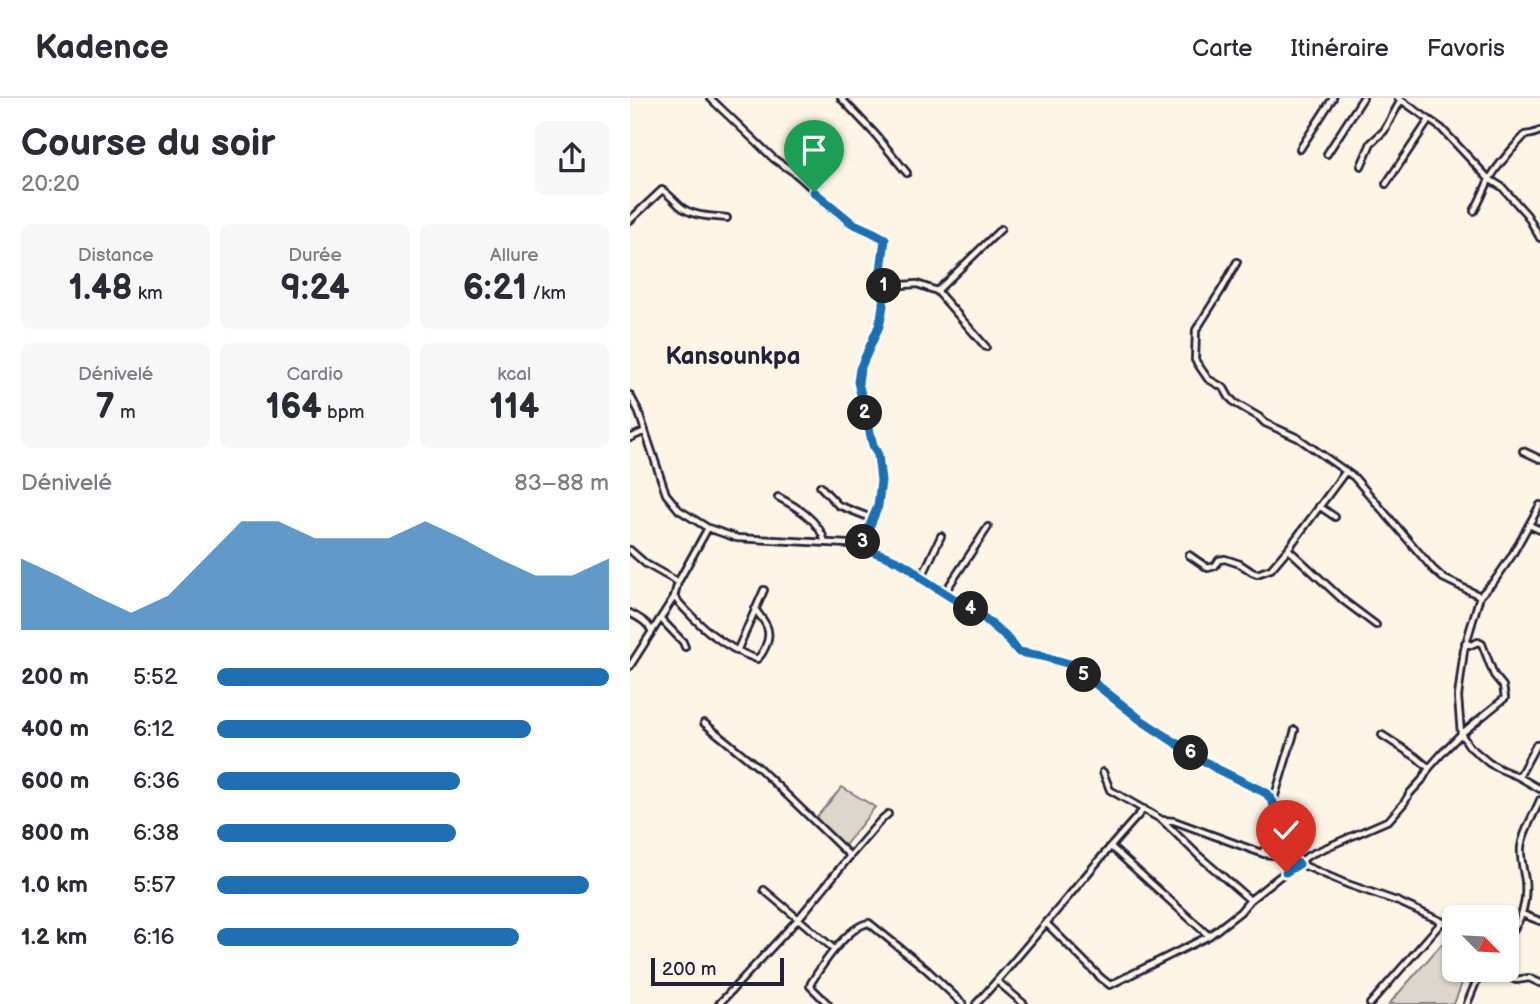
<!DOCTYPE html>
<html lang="fr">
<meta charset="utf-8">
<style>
:root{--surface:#fff;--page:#f7f7f7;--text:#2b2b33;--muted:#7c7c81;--line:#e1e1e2;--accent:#1f6fb2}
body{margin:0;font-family:"Balsamiq Sans",sans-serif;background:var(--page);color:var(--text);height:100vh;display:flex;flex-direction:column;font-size:26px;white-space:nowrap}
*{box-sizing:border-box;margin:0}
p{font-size:23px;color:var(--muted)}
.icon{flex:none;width:38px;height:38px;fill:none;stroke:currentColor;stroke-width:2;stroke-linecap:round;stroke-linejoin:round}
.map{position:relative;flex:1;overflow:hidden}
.panel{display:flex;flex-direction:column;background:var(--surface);width:630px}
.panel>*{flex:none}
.needle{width:46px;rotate:114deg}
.controls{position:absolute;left:812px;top:807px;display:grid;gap:14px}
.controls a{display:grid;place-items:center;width:77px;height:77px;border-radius:10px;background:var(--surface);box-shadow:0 2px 5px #0004;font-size:35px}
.scale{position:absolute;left:21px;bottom:18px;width:133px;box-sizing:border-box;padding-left:7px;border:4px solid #22223b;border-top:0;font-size:19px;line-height:24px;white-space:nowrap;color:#22223b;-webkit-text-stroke:5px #fcf5e5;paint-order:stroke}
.pin{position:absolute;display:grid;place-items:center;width:60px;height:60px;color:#fff;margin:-72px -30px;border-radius:50% 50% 50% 0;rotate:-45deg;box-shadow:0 0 7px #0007}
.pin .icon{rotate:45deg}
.km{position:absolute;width:35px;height:35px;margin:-18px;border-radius:50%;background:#222;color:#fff;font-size:19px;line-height:35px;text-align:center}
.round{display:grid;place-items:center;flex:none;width:74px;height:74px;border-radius:10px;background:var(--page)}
.head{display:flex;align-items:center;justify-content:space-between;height:119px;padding:0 21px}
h1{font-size:38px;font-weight:600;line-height:52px}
.stats{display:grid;grid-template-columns:repeat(3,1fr);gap:10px;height:119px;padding:7px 21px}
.stats div{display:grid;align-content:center;border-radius:10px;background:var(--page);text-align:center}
.stats b{font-size:35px;font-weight:600}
.stats small{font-size:19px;font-weight:400}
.stats p{font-size:19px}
.chart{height:196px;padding:14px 21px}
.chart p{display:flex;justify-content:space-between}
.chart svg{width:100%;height:126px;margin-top:7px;fill:var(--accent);opacity:.7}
ul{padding:0 21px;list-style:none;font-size:23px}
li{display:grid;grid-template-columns:112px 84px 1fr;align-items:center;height:52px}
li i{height:18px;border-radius:9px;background:var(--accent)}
header{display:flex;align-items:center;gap:42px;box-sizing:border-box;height:98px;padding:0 35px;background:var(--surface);border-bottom:2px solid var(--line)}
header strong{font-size:33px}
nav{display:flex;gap:38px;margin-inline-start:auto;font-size:24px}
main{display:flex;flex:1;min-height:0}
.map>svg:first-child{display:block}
.green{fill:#dcd6cc;stroke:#7f7c84;stroke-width:2}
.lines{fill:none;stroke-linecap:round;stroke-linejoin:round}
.minor-casing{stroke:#22223b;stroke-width:10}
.minor{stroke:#fcf5e5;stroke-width:4.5}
.route-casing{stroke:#fff;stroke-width:14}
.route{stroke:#1f6fb2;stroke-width:9}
.labels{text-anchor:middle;stroke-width:5;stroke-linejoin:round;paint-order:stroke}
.quarter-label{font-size:24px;font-weight:bold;fill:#22223b;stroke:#fcf5e5}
</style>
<header>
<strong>Kadence</strong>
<nav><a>Carte</a><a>Itinéraire</a><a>Favoris</a></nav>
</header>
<main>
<section class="panel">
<div class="head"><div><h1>Course du soir</h1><p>20:20</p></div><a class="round"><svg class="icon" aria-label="share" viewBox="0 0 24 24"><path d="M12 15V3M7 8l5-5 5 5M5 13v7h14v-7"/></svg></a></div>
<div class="stats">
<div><p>Distance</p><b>1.48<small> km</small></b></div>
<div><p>Durée</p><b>9:24</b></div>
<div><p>Allure</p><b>6:21<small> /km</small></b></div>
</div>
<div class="stats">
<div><p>Dénivelé</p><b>7<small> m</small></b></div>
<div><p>Cardio</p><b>164<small> bpm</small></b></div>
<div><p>kcal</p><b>114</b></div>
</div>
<div class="chart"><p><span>Dénivelé</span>83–88 m</p>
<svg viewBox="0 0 160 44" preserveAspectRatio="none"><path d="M0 44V19L10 25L20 32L30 38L40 32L50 19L60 6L70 6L80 12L90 12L100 12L110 6L120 12L130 19L140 25L150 25L160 19V44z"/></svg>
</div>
<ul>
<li><b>200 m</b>5:52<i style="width:100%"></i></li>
<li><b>400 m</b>6:12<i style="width:80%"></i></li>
<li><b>600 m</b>6:36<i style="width:62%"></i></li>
<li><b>800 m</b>6:38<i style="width:61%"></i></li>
<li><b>1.0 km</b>5:57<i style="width:95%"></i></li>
<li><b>1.2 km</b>6:16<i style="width:77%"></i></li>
</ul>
</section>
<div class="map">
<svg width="910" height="906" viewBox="0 0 910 906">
<rect width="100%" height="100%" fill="#fcf5e5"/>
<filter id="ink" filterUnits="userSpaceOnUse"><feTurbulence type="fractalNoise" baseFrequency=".0143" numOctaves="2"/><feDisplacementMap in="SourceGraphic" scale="14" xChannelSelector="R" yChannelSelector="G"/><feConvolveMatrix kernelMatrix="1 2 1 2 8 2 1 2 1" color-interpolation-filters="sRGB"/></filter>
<g filter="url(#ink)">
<path class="green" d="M212 689 245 709 213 750 184 722Z
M823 833 824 872H837L824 906H759Z"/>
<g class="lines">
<defs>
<path id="minor" d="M80 0 143 60C150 66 159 70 166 76 185 91 199 111 220 124 231 131 244 135 255 141L251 172 255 194 251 220 249 228 230 271 228 284 243 347 248 357 251 383 248 408 231 449
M211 0 245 36 277 75
M768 0 811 30 859 81 872 89 897 117 910 140
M670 51 703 0
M697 56 733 0
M731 68 741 45 754 33 771 2
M756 86 799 22
M844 113C850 103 854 92 859 82 868 66 883 50 895 37L902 36 910 33
M0 122 32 92C39 96 44 103 50 108 63 119 80 118 97 120
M607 164 592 191 566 232 565 262 578 281 594 290 599 299 605 305 629 319 635 325 668 340 724 379 803 471 813 480 850 498
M307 193 371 131
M255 194 272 187 287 186 307 193 356 249
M0 297 8 312 36 396 49 412 78 430 107 440 218 446C240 451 276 463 291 480L354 520 373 536 389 554 411 558 440 567 447 571 511 622 587 671 636 694 643 704
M0 340 15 333
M893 353 910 361
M190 388 208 407 236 418 242 424
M148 399C167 409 189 422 195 444
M910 407 881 459 865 482 850 498 834 552 828 599 831 636 840 649 859 665 870 671 889 679 910 691
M689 408 705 419
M899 427 910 432
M658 451 714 503 746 527
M0 452 16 466 48 484
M559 457 578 470 585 468 589 462 595 461 610 466 622 474 627 476 641 471 658 451 716 373
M292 479 311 438
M315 494 358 429
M44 499C67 526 92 549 127 561 133 556 140 542 138 533 138 526 129 517 125 511
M0 515C9 520 18 524 22 534
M31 521 53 544 55 549
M107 553 134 492
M0 568 44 499 48 484 78 430
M74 625 128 669 220 758
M752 637 786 659 799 670
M473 674 480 692 532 722 569 758 620 802
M889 679 906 647H910
M532 722 544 723 634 756 652 758 717 786 769 804 824 829
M642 743 651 757
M480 748 579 838
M632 754 642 743 646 717 643 704 665 632
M134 792 204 851
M892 816 910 823
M417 826 471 880 480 887 579 838 610 814 620 802 649 779 679 757 759 722 774 705 780 695 792 682 799 670 815 652 831 636 875 600 873 588 864 577 852 546 848 544 841 547 835 545
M877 839C892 824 897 803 895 782 893 771 890 760 891 749 893 733 904 717 910 702
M866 872 886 882 899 880 910 885
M367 883 394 906
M89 906 169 820 220 758 251 722 258 716
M198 906 180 888 181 885C192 867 218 828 239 825L296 871 333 906
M346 906C404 843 456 774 514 711
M740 906 812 824
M837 906 851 872"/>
</defs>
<use href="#minor" class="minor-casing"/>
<use href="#minor" class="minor"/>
</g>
</g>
<g class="lines" filter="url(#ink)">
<defs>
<path id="route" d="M184 94 222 125 242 134 255 141 251 172 255 194 251 220 249 228 230 271 228 284 243 347 248 357 251 383 248 408 231 449C251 457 277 463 291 480L354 520 373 536 389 554 411 558 440 566 447 571 511 622 558 653 587 671 636 695 643 704 646 716 642 743 652 758 669 766 656 774"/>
</defs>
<use href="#route" class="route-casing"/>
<use href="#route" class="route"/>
</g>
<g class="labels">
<g class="quarter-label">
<text x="103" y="266">Kansounkpa</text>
</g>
</g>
</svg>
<div class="controls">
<a><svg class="needle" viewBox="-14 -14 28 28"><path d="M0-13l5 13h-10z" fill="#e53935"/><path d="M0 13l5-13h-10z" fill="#7c7c81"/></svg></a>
</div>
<div class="scale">200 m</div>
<div class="pin" style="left:184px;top:94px;background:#1e9e55"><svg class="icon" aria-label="arrive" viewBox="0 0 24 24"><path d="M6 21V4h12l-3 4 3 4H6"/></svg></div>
<div class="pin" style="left:656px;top:774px;background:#d93025"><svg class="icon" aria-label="check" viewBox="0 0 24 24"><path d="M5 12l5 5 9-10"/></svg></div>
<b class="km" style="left:254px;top:188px">1</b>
<b class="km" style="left:235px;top:315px">2</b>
<b class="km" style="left:233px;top:444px">3</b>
<b class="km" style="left:341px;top:511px">4</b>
<b class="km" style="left:454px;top:577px">5</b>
<b class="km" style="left:561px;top:655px">6</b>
</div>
</main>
